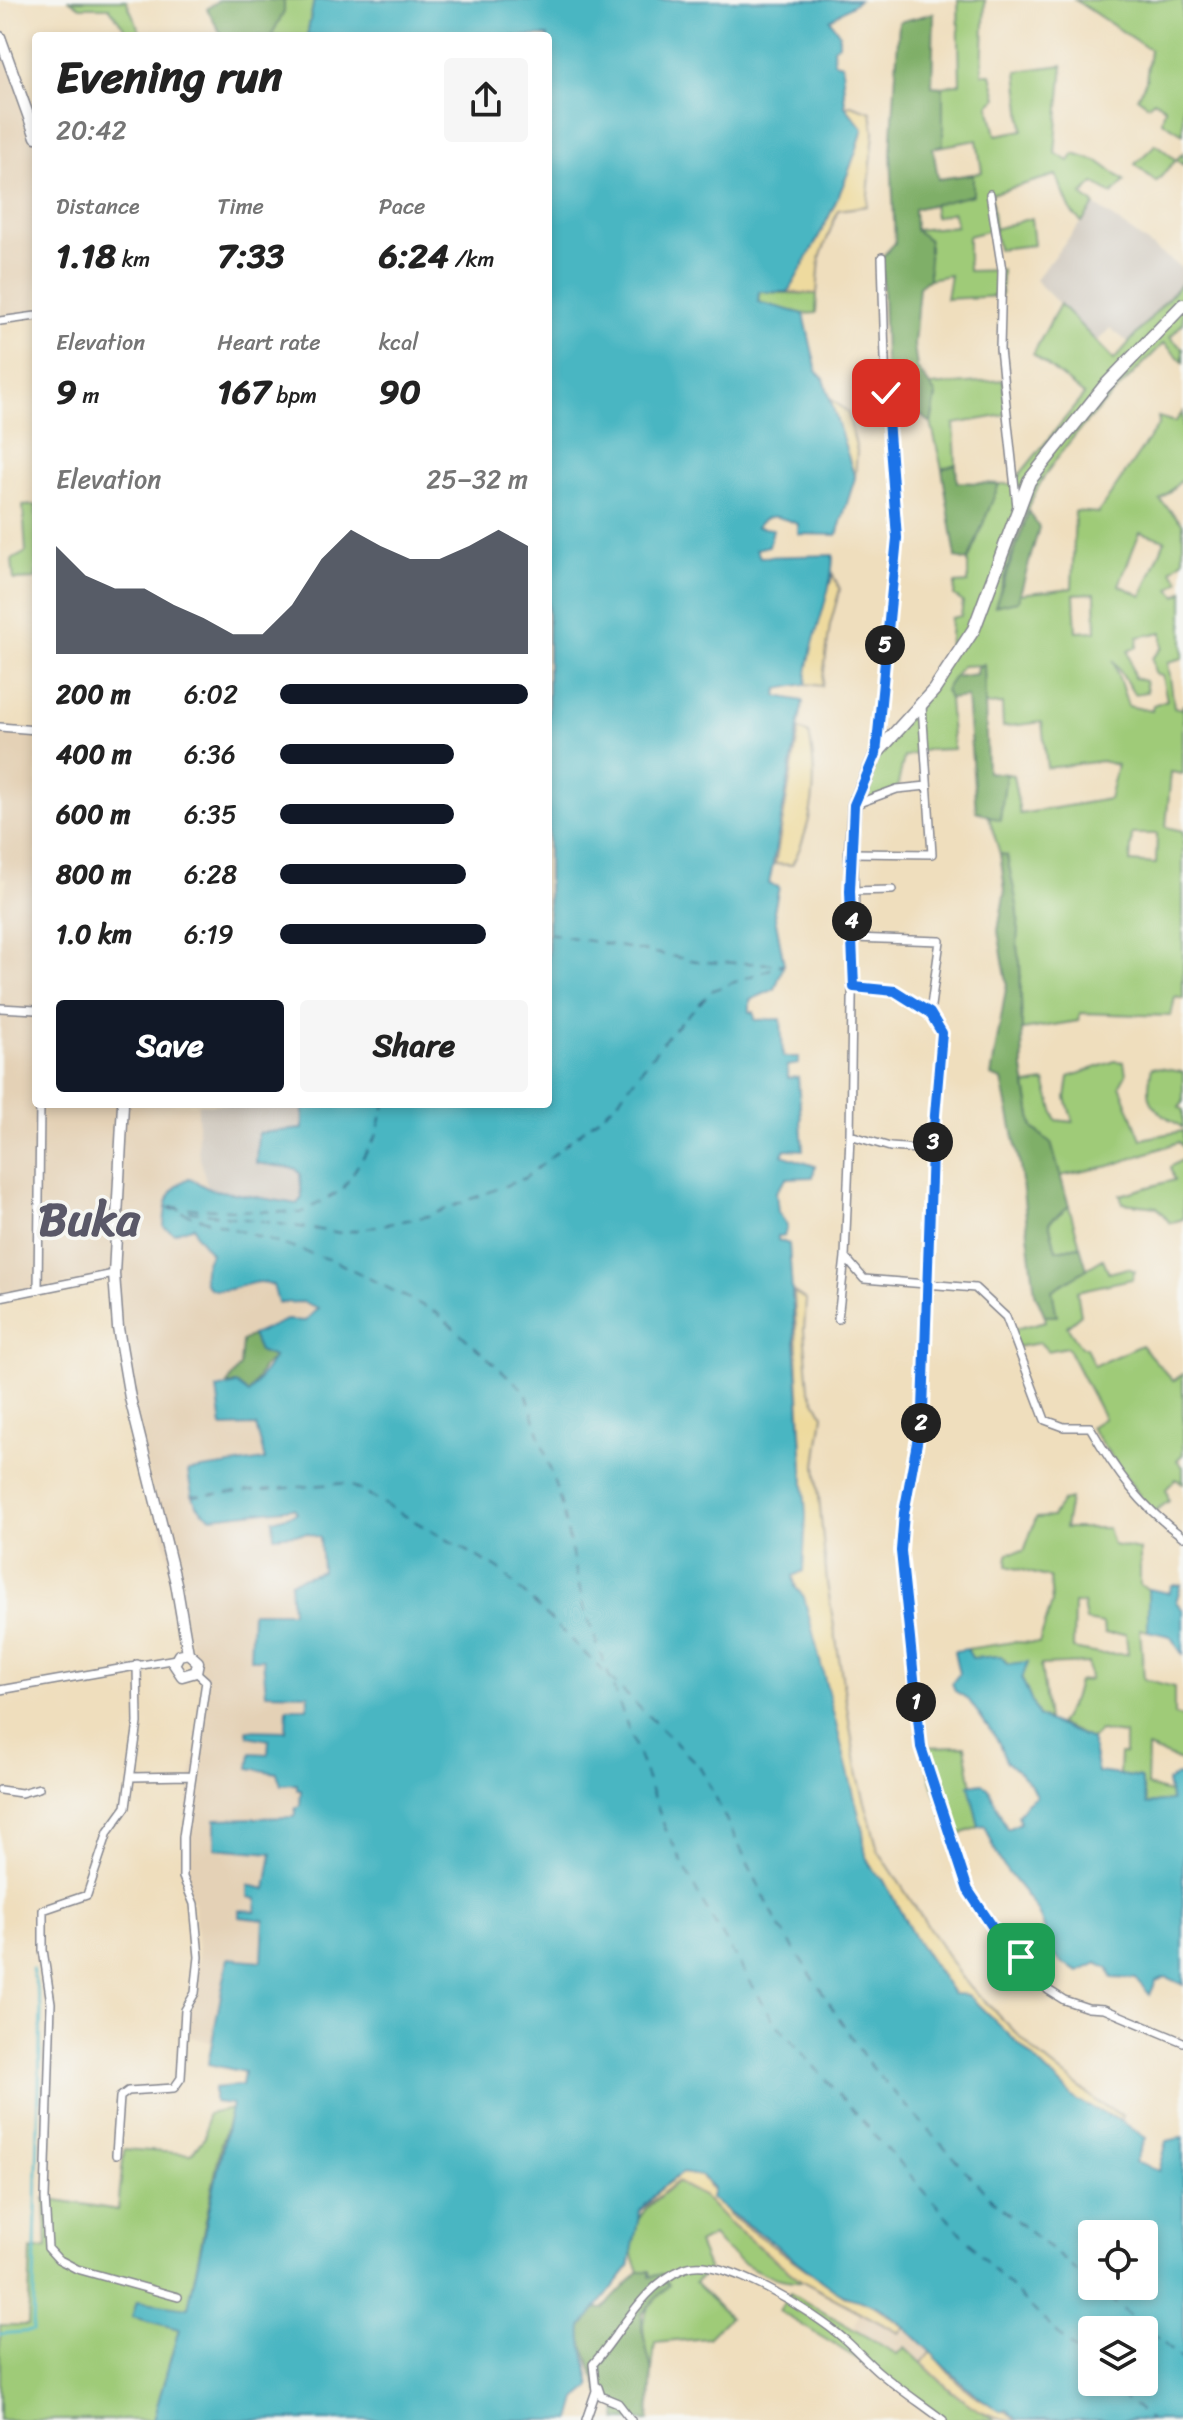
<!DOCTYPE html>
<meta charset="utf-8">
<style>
:root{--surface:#fff;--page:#f6f6f6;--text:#222;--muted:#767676;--accent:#111827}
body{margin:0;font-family:Sriracha,sans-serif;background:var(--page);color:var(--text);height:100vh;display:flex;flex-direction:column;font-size:30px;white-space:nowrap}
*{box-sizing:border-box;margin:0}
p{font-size:26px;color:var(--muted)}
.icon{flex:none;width:44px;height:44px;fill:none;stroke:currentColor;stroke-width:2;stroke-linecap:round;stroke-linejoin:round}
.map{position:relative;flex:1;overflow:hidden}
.drawer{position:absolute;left:32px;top:32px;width:520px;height:1076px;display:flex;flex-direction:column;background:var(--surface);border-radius:8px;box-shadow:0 4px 12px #0003}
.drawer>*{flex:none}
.buttons{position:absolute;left:1078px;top:2220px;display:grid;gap:16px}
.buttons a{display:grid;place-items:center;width:80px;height:80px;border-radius:8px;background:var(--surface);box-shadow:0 4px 12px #0003;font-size:40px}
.pin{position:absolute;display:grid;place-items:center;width:68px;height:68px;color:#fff;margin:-34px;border-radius:16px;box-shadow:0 4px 12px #0006}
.km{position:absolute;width:40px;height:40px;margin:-20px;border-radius:50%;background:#222;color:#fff;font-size:22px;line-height:40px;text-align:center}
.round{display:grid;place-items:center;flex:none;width:84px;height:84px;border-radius:8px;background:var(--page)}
.headline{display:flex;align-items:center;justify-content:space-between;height:136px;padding:0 24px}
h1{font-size:44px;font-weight:800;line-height:60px}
.figures{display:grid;grid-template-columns:repeat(3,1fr);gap:12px;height:136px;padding:8px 24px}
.figures div{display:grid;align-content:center}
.figures b{font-size:34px;font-weight:800}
.figures small{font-size:22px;font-weight:400}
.figures p{font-size:22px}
.chart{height:224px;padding:16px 24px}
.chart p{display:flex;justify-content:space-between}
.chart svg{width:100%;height:144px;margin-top:8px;fill:var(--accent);opacity:.7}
.action{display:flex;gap:16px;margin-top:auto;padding:16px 24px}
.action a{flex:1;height:92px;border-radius:8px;background:var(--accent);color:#fff;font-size:32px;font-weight:800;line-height:92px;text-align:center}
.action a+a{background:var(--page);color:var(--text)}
ul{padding:0 24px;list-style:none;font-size:26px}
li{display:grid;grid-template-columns:128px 96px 1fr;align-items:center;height:60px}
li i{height:20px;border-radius:10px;background:var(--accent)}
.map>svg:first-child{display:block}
.built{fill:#e4d1b6}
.industrial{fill:#cbc3b8}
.green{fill:#9fcb78;stroke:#5d7d6b;stroke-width:2;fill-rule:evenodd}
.forest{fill:#7faf68;stroke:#4d6f63;stroke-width:2}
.sand{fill:#eeda9e;stroke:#84847e;stroke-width:2}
.water{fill:#48b6c2;stroke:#327290;stroke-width:2;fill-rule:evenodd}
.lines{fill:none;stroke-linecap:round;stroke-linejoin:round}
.stream{stroke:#48b6c2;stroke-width:3}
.ferry{stroke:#28587c;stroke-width:2;stroke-dasharray:10 8;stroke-linecap:butt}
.minor-casing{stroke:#85868e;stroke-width:10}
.secondary-casing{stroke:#85868e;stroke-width:13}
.primary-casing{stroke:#85868e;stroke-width:15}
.minor{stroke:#fff;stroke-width:7}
.secondary{stroke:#fff;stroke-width:10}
.primary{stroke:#fff;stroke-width:12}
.route-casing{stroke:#fff;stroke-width:16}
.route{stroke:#1a73e8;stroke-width:10}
.labels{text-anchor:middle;stroke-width:7;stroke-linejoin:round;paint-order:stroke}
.town-label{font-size:46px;font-weight:bold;fill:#5a5868;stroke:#f6f6f2}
</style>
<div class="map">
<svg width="1183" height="2420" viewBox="0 0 1183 2420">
<rect width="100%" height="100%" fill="#f6f6f2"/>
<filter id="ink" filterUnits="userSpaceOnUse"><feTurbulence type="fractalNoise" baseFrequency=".0125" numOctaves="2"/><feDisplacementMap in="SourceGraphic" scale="16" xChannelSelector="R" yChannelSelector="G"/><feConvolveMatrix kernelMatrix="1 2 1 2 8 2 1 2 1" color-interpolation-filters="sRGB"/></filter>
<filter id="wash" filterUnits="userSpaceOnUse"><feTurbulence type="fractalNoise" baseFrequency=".006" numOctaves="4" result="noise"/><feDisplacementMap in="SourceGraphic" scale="32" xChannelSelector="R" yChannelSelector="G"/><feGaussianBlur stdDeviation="1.8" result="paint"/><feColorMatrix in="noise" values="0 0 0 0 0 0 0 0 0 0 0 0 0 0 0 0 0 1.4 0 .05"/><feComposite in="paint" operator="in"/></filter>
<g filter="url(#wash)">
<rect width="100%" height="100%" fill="#efdebd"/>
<path class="built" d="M6 51 36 137V316L0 321V52Z
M0 727 36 730V1104H198V1150L208 1189 195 1226 196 1235 212 1253 203 1263 202 1275 208 1286 220 1291 265 1281 273 1285 287 1305 302 1302 319 1308 305 1321 286 1320 242 1341 240 1367 227 1384 218 1389 256 1426 265 1460 188 1472 213 1517 294 1508 307 1533 321 1538 322 1571 293 1612H252L251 1659 263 1658 266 1693H309L308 1708 287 1731 248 1736 269 1739 268 1755 277 1773 301 1789 300 1807 295 1817 215 1820 272 1853 266 1890 249 1885 257 1899 256 1911 239 1910V1917L265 1919 261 1962 220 2010 212 2043 183 2034 185 2010 195 1993 199 1957 194 1904 183 1877V1837L206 1681 192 1654 130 1398 114 1275 0 1297V910L7 879 0 877Z
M860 2311 899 2333 904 2327 932 2350 922 2363 905 2347 897 2354 854 2328Z"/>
<path class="industrial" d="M1095 205 1183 269V281L1129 343 1110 328 1097 342 1035 280Z
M198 1104H303L304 1129 258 1133 256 1163 296 1169 300 1174 302 1198 297 1205 208 1189 198 1150Z"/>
<path class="green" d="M70 0H126L142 36H130L109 7H80Z
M284 0H314L307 36H271L283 12Z
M958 0H985L982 74H991L997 98 989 105 996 135 1023 130 1017 71 1063 65 1055 153 1069 161 1074 154 1099 162 1125 181 1112 194 1094 183 1082 195 1095 205 1082 222 1072 213 1056 175 991 194 995 229 1031 218 1034 245 998 249 994 229 968 236V271L1002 270 1001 296 946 299 950 275 929 279V241L915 230 956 226 953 212 935 217 933 204 972 195 973 174 982 172 977 140 943 146V87L960 83Z
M1075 0H1183V134L1162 121 1165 108 1154 100 1148 105 1137 97 1146 81 1150 50Z
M1156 144 1176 160 1183 153V165L1176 160 1156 182 1135 164Z
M1183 281V323L1170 337 1183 349V362L1164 343C1123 385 1075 428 1044 477 1020 515 1009 563 996 605L1018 601 1020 594 1072 588 1075 511 1098 513 1159 424 1158 417 1175 422 1183 412V479L1160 500 1183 524V560L1171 570 1180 580 1170 589 1177 596 1183 591V658L1168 662 1174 707 1182 709 1183 704V774L1171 772 1166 827 1183 831V999L1175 997 1171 1016 1080 1013 1078 1021 1022 1030 1020 962 1015 945 1018 910 1014 902 1007 856 1000 854 988 814 1000 819 1006 774 1013 775 1020 814 1109 799 1117 765 1102 761 1047 768 1042 722 1003 727 1002 704 985 705 984 665 962 666 945 690 949 699 953 749 926 750 904 757 897 789 854 805 876 754 921 703 917 696 949 655 951 618 961 616 963 602 954 596 955 584 968 583V561L999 484H1012L1084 395 1033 354 1060 304 1114 360ZM1140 532 1165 540 1142 596 1119 585ZM1095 593 1096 631 1076 632 1074 594ZM1162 632V648L1152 658 1155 674 1162 676 1167 700 1153 705 1152 711 1128 706 1113 660 1134 694 1147 692 1145 681 1134 678 1128 651 1137 647 1138 637ZM1132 834H1157L1156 864 1130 862Z
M759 292 817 294 816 313 804 314 758 303Z
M1003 380 1006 415 954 424 956 464 942 469 931 423 936 396 930 386Z
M36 505V579L14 580 12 560 26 552 23 506Z
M1115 1061 1124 1062 1126 1074 1120 1085 1141 1139 1183 1131V1148L1179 1142 1110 1166 1060 1176 1051 1143 1033 1128 1026 1085 1045 1082 1056 1120 1073 1122 1066 1098 1069 1077Z
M1152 1067 1183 1072V1103L1179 1107 1183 1110V1128C1153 1108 1143 1105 1152 1067Z
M1183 1159V1219L1170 1223 1157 1207 1123 1203 1120 1195 1174 1180 1170 1167Z
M1069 1206 1080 1246 1056 1250 1049 1222Z
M1103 1259 1109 1273 1128 1268 1135 1271 1132 1279 1077 1291 1081 1314 1067 1326 1081 1347H1086L1094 1366 1141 1345 1173 1381 1183 1374V1454L1177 1460 1183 1467V1483L1176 1479 1166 1489 1169 1501 1152 1513 1090 1427 1104 1418 1067 1347 1048 1351 1040 1343 1016 1347 1011 1330 1046 1321 1045 1316H1056L1052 1290Z
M1070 1499 1065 1528H1108L1113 1545 1140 1550V1585L1148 1589V1631L1140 1629 1144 1679 1174 1687V1715L1183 1717V1762L1148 1748 1147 1786 1172 1793 1171 1801 1147 1804 1140 1778 1119 1775 1120 1754H1125V1734L1099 1731 1091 1739 1059 1724 1073 1700 1078 1682 1090 1680 1088 1663 1041 1665 1048 1720 1038 1717 1022 1679 1001 1656 972 1658 967 1649 1013 1642 1039 1643 1052 1603 1050 1578 1007 1566 1008 1553 1024 1551 1036 1518 1052 1517 1062 1501ZM1074 1603 1083 1604 1086 1621 1103 1624 1104 1634H1126L1128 1654H1099L1073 1649Z
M965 1746 979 1827 950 1838 921 1747Z
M232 2109 221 2144 188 2309 137 2301 133 2316 179 2329 153 2420H0V2325H28L31 2250 47 2248 45 2198 118 2210 124 2149 191 2154 205 2137 207 2114Z
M677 2182 703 2196 729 2223 802 2281C772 2283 732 2261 713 2236L698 2244 709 2270 695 2283 729 2317 708 2338 655 2343 652 2371C644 2337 635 2323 657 2294L650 2271H639C618 2227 646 2207 677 2182Z
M790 2293 897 2354 905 2347 951 2391 995 2420H943L879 2372 779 2311Z"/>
<path class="forest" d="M219 0H284V12L271 36H222L207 9Z
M934 13 932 86 943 87V146L933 148 938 179 973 174V195L914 209 915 230 929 240V279L919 287 914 345 917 368 936 395 931 423 896 396 886 393 882 257 895 243 891 153 899 22Z
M956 464 957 482 999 484 968 561 956 558 942 469Z
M1029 511 1039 528 1018 601 995 606Z
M984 664 987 772 1006 774 1000 820 976 811 967 697 949 699 945 690 954 677 976 674 977 667Z
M1000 854 1007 855C1010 874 1016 894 1018 912 1020 930 1014 944 1020 962L1023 1069 1033 1128 1051 1143 1069 1206 1049 1222 1056 1250 1080 1246 1087 1269 1052 1290 1057 1316H1045L1035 1293 1020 1166 1002 1080 991 1076 1007 983 998 931 1005 890Z
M252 1335 259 1351 274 1357 263 1367 249 1394 236 1384H227L240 1366 242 1341Z
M639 2271H650V2277L662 2274 669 2285 642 2314V2330L652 2371 649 2420H617L618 2403 601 2396 580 2336 582 2327 597 2308 603 2309Z"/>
<path class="sand" d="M851 105 871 112 874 132 867 206 838 210 820 258 817 294 788 292C819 238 846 188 863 129L845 106Z
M828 397 848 412 857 451 855 478Z
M833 575 840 589 830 625 822 686 806 684 808 652Z
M799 730 809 734C819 779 813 824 792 865L775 864Z
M794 1292 806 1300 804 1330 809 1389 823 1415 816 1465 827 1583 858 1776 878 1850 961 1977 1035 2052 1099 2103 1123 2116 1121 2121 1077 2101 968 1995 953 1994 914 1937 883 1879C865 1867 864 1850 863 1831L793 1576 803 1571 804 1488Z
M682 2173 702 2176 729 2215 845 2297 866 2300 904 2327 899 2333 802 2281 729 2223 703 2196 677 2182 640 2211 661 2188Z
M932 2350C943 2367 960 2386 977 2397 992 2406 1005 2407 1017 2420 979 2420 948 2389 922 2363Z"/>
<path class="water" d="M314 0H859L830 20 839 33V44L833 48 834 62 842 64 845 106 863 129C846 188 819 239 788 292H759L758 302 804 314 817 372 824 379 855 478 837 535 798 534V524C781 518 769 510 756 527L773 529 769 546 756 549 760 557 833 555C832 599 809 638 806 684L778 689 777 696 803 701 769 884 779 887 774 911 784 964 775 989 750 1000V1012H754L755 1020 781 1019 783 1057H799V1064L787 1066 788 1078 798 1077 803 1150 785 1149 782 1155 815 1166 813 1177 787 1178 776 1192 778 1212 787 1225 784 1236H778V1240L789 1244 806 1516 803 1571 793 1576 795 1587 804 1597 863 1831C864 1850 865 1867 883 1879L914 1937 953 1994 968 1995 1077 2101 1121 2121 1146 2138 1135 2162 1159 2171 1167 2141 1183 2137V2420H1017L1007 2409 1000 2411C955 2384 926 2342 885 2311 870 2300 854 2302 839 2293 816 2279 798 2261 776 2245 754 2228 731 2216 711 2198L713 2188 702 2176 682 2173 661 2188 640 2211 629 2267 582 2327C579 2341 589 2370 591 2387L577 2399 571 2420H153L179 2329 132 2317 137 2301 188 2308 232 2104 214 2102V2088L242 2085 244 2072 208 2064 228 1958 262 1961 264 1920 239 1917V1910L256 1911 257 1899 248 1897V1885L266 1889 272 1853 215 1848V1819L294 1817 296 1807 300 1806 301 1790H297V1784L281 1785 277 1773 249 1768 251 1753 268 1754 269 1740 248 1736 247 1730 286 1731 287 1708H308L309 1694 266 1693 263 1659H250L252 1612H292L290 1582 322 1571 320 1538 307 1533 274 1536 273 1520 297 1513 294 1508 212 1517C192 1508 191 1492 188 1471L265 1460 256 1426 222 1427 217 1389 236 1384 249 1394 274 1357 259 1351 252 1335 286 1320 305 1321 318 1308 303 1302 278 1303 273 1285C254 1276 241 1290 222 1290 197 1292 202 1266 211 1253L196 1235 194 1226 174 1233 164 1227C165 1204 167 1189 189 1178L209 1189 297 1204 302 1198 300 1174 296 1169 256 1163 258 1133 303 1129V1104H548V36H307ZM1092 2234H1144V2286H1092ZM1092 2330H1144V2382H1092Z
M1172 1585H1181L1176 1602 1183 1610V1655L1170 1636 1148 1631V1589L1169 1593Z
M967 1649 972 1658 1001 1656 1007 1664 1028 1662 1022 1679 1038 1717 1091 1739 1098 1772 1140 1778 1147 1804 1171 1801 1167 1782 1177 1775 1183 1776V1985L1166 1977 1156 1981 1150 1995 1136 1979 1112 1978 1109 1969 1097 1963 1079 1972 1061 1963 1045 1942C1048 1914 1019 1889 1004 1867 996 1855 991 1839 985 1826L979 1827 969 1785 982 1783 989 1789 1007 1829 1020 1823 1018 1815 1026 1803 1036 1796 1030 1783 1006 1761 998 1741 968 1699 955 1691 952 1683 959 1674 954 1651Z"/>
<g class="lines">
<path class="stream" d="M0 2334 33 2331 41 2007 32 1969"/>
<path class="ferry" d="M548 933 702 962 782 964
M165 1207 337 1262 437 1313 526 1392 561 1504 584 1608 665 1828 702 1902 774 2021 993 2269 1092 2368
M170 1207 301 1213 342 1190 376 1137 385 1104
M171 1208 341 1233 428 1216 525 1178 615 1104 669 1034 713 990 784 964
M191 1496 347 1483 499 1569 700 1767 778 1924 870 2066 993 2201 1092 2284
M1095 2286 1183 2360
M1106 2382 1150 2420"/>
</g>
</g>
<g filter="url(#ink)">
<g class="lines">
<defs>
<path id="minor" d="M990 194 1002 270 1000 349 1017 507
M0 321 36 316
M0 727 36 730
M876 752 897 538 886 393 882 257
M856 804 897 789 927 786
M851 853 932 854 922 706
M850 891 892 890
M854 987 895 991 930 1013
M0 1008 36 1010
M932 1150 942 1033 930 1013 940 941 853 938 850 1135 890 1147 932 1150 923 1410 904 1513 901 1551 921 1747 968 1890 994 1929 1048 1990 1064 2000 1088 2008 1104 2009 1183 2042
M845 1257 864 1279 975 1288 1006 1317 1045 1420 1064 1427H1090C1116 1472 1141 1507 1183 1537
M38 1290 40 1104
M0 1297 114 1274
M838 1319 845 1257 850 1135
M137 1664 138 1723 126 1807 108 1832 87 1895 43 1910V1950L51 2003 45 2198 48 2248 58 2259 77 2269 178 2297
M0 1690 176 1659
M132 1777 190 1776
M0 1790 21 1793 39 1788
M116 2155 120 2097 128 2091 174 2088 181 2078 185 2010 195 1993 199 1957 194 1904 183 1877V1837L206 1681 196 1672
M598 2387 601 2396 618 2403 631 2420
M586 2420 596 2391 593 2364C622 2332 642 2285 685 2268 721 2254 815 2313 843 2338 856 2349 866 2361 879 2372 899 2389 922 2404 943 2420"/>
<path id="secondary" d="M0 37 36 137
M123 1104 114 1274 118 1328 130 1398 176 1583 188 1653 198 1662 196 1672 182 1676 174 1664 179 1655 188 1653"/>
<path id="primary" d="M853 938 851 853 854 805 876 754 934 690 974 629 1029 481 1104 387 1183 305"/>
</defs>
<use href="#minor" class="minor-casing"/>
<use href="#secondary" class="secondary-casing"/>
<use href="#primary" class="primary-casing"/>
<use href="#minor" class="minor"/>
<use href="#secondary" class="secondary"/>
<use href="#primary" class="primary"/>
</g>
</g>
<g class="lines" filter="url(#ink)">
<defs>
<path id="route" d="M886 393 897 538 876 754 854 805 850 891 854 987 895 991 930 1013 942 1033 932 1150 923 1410 904 1513 901 1551 921 1747 968 1890 994 1929 1021 1957"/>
</defs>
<use href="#route" class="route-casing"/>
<use href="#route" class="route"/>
</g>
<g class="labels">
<g class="town-label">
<text x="89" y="1235">Buka</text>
</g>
</g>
</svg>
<div class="buttons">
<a><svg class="icon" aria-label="locate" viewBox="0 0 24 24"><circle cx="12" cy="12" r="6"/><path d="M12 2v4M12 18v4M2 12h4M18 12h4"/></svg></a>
<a><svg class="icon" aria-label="layers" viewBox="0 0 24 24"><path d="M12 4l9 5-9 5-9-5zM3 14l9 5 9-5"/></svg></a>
</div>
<div class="pin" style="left:1021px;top:1957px;background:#1e9e55"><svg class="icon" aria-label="arrive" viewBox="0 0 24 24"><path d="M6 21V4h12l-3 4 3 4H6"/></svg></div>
<div class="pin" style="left:886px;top:393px;background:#d93025"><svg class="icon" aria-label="check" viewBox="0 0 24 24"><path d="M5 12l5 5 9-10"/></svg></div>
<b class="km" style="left:916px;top:1702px">1</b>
<b class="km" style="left:921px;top:1423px">2</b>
<b class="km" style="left:933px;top:1142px">3</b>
<b class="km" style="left:852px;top:921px">4</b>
<b class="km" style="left:885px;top:645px">5</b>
<section class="drawer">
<div class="headline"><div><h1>Evening run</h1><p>20:42</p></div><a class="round"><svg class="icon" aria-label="share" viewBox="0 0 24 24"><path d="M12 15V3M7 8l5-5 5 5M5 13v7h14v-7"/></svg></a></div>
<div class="figures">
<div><p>Distance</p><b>1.18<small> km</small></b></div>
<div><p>Time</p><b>7:33</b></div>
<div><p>Pace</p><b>6:24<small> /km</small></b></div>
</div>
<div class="figures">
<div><p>Elevation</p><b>9<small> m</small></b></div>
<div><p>Heart rate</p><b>167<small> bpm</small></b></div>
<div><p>kcal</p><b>90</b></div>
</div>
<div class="chart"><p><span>Elevation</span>25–32 m</p>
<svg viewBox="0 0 160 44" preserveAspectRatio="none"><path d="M0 44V11L10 20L20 24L30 24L40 29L50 33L60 38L70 38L80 29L90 15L100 6L110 11L120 15L130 15L140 11L150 6L160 11V44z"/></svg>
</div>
<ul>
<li><b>200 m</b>6:02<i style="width:100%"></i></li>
<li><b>400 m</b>6:36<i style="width:70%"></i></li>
<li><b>600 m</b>6:35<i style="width:70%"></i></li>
<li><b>800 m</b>6:28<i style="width:75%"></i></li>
<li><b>1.0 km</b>6:19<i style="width:83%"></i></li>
</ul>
<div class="action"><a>Save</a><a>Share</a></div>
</section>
</div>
